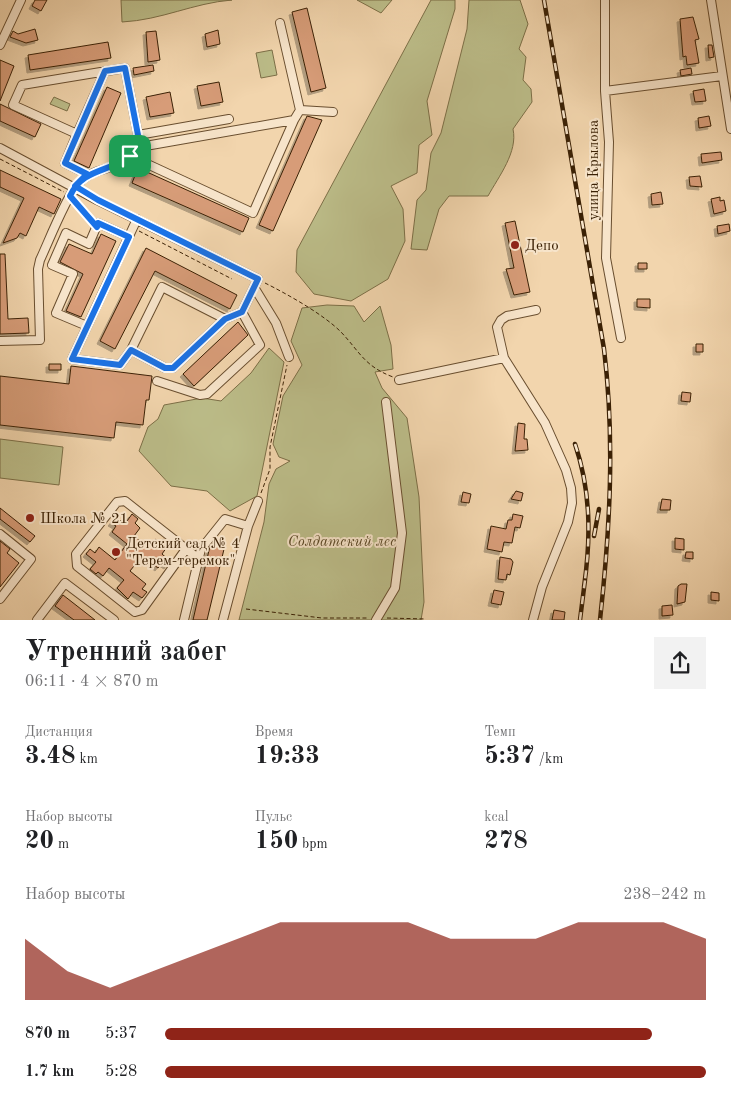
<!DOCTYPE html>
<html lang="ru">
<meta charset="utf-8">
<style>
:root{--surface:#fff;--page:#f2f2f2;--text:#202124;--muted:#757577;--accent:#8f2418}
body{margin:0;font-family:"Old Standard TT",serif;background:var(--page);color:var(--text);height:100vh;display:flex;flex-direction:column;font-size:19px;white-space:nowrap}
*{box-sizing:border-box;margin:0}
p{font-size:16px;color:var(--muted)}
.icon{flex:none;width:28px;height:28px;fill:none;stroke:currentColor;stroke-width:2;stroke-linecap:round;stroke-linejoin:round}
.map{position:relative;height:620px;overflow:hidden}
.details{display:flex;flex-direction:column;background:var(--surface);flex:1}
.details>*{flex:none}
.pin{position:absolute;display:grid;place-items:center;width:42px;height:42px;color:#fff;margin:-21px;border-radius:10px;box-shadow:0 2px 8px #0006}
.round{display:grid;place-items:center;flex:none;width:52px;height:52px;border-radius:0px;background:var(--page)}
.head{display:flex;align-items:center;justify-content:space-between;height:85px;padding:0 25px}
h1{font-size:28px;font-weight:600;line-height:38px}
.metrics{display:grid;grid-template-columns:repeat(3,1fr);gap:8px;height:85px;padding:5px 25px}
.metrics div{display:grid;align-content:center}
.metrics b{font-size:25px;font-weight:600}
.metrics small{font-size:14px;font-weight:400}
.metrics p{font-size:14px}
.chart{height:140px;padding:10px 25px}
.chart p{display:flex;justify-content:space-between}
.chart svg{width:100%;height:90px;margin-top:5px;fill:var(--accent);opacity:.7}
ul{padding:0 25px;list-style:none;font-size:16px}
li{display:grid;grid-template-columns:80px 60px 1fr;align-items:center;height:38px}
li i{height:12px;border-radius:6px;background:var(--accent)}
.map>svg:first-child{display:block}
.green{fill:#bcbd89;stroke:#7c6f47}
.building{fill:#d79c78;stroke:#3b2105;filter:url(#shadow)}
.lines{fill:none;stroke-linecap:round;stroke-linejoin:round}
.minor-casing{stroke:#694e2f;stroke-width:10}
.path{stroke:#3b2105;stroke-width:1;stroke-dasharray:4 2.5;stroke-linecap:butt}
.minor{stroke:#f7e4ca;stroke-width:8}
.rail-casing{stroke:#3b2105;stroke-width:4.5}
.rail{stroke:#f7e4ca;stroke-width:2.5;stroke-dasharray:8;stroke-linecap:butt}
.route-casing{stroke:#fff;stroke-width:10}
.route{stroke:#1a73e8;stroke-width:6}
.poi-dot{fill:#8f2418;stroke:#f7e4ca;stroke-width:2}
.labels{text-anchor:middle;stroke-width:4;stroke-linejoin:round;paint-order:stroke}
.street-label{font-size:15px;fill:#3b2105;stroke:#f7e4ca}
.poi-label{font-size:15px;fill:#3b2105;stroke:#f7e4ca;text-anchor:start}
.park-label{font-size:15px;font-style:italic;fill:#5b4826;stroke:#f7e4ca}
</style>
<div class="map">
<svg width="731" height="620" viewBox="0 0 731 620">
<defs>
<filter id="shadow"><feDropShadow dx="-3" dy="3" stdDeviation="0" flood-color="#0004"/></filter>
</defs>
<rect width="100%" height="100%" fill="#f2d5ad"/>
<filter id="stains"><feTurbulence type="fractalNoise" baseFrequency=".004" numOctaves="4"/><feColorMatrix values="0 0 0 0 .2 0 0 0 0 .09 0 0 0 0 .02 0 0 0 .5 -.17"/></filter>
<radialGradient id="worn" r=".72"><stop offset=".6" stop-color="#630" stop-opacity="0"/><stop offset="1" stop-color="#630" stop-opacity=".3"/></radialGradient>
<path class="green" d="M121 0H232C193 3 162 20 122 22Z
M357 0H392L381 13Z
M431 0H455V9L427 101 432 135 419 145 417 173 391 186 403 209 405 241 388 279 351 301 314 294 296 272 297 250Z
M469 0H520L528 24 519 49 526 57 523 80 531 89 532 102 513 129C518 152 499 176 488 196H449L439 209 427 250 411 249 417 200 426 190 431 153 441 133 467 29Z
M272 50 277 75 261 78 256 53Z
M54 97 70 104 67 111 50 104Z
M327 305 354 306 364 322 380 306 391 345 393 369 375 372 382 388 407 418 419 497 424 602 421 620H239L264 522 269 484 276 469 290 461 279 457 273 444 283 396 302 365 291 341 302 308Z
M269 348 284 362 257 496 230 511 207 491 171 486 139 451 148 427 158 419 164 405 202 398 221 401 251 373Z
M0 439 63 447 59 485 0 478Z"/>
<path class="building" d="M35 0H47L41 11 32 6Z
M307 8 326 88 311 92 292 12Z
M693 17 699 39 695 40 699 63 687 65 686 56 683 57 680 19Z
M35 29 38 40 26 43 10 37 13 31 18 34Z
M218 30 220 44 207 47 205 34Z
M156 31 160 60 148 62 146 32Z
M108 42 111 58 30 70 28 55Z
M708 45H712L714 57 709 58Z
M0 60 14 66 0 101Z
M153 65 154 71 134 75 133 68Z
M691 68 692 74 681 76 680 70Z
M219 82 223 102 201 106 197 86Z
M107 87 121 93 89 168 74 161Z
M704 89 706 101 695 102 693 91Z
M170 92 174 113 150 117 146 97Z
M0 104 41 124 35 137 0 121Z
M307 116 322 120 273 231 259 225Z
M709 116 711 126 699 128 698 118Z
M721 152 722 160 702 163 701 154Z
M138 168 249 218 243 232 132 183Z
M0 170 61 199 54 214 39 207 26 236 20 233 17 238 3 243 24 198 0 187Z
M700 176 702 187 690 186 689 177Z
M661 192 663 204 652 205 651 194Z
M720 197V201L724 200 726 211 714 214 711 199Z
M515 221 530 292 514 295 506 269 514 268 505 223Z
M729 224 730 231 718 234 717 226Z
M101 234 116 241 81 317 66 311 83 274 60 262 69 244 92 254Z
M146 248 237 295 230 309 155 271 115 349 100 341Z
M0 254H5L8 319 28 318 29 333 0 334Z
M638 263H647V269H638Z
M637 299H650V308L637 307Z
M238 322 248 335 194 386 183 374Z
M696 344H703V352H696Z
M49 364H61V370H49Z
M71 366 152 376 149 400H146L143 425 116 422 114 438 0 425V376L69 384Z
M682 392 691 393 690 402 681 401Z
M518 423 525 424 524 439H527L528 450 515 451Z
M516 491 523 493 521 501 511 499Z
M463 492 471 494 469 503 461 502Z
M662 499 671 500 670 510H660Z
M0 508 35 536 30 542 0 519Z
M132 514 138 519 135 523 140 528 134 536 148 547 155 539 160 543 163 539 169 544 162 554 170 561 167 566 162 563 158 568 142 556 130 571 146 584 142 589 147 592 142 598 133 592 128 599 117 588 124 580 109 568 103 576 98 572 96 574 90 569 96 562 86 554 90 549 95 553 99 547 115 560 127 544 112 532 116 526 111 523 116 517 125 524Z
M513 514 523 516 520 528 515 527 512 543 504 542 502 552 487 549 491 526 506 529 508 520H512Z
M675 538 684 539V550L675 549Z
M0 541 10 549 7 553 19 563 0 587Z
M214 542 225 545 207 620H193L210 546Z
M686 552H693V559L685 558Z
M500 557 511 559 513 562 510 575 507 574 506 580 498 579Z
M681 584H687L685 602 677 604 678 586Z
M494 590 504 592 501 605 491 603Z
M711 592 719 593V601L711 600Z
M63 595 95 620H74L55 606Z
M672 605 673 615 662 616V606Z
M554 610 565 612 564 620H552Z"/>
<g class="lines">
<defs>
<path id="minor" d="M605 0V91L609 142 606 258 621 338
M711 0 731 129
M0 45 21 0
M605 91 722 76
M300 110 333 112
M77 134 105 71
M0 148 97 200 258 279 242 312 260 345 207 394 200 395 157 381
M134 148 294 120 300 110 280 23
M130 156 253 213 294 120
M87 174 65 163 77 134 13 105 22 85 125 68 138 135
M137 219 72 359 120 365 131 350 162 287 225 319
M254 287 276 323 289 357
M87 326 56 313 73 274 52 265 66 233 89 244 98 223 129 237
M0 341 40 340 38 269 40 260C48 243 66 197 77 185 100 159 126 179 138 135L229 119
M131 350 165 368H173L225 319 242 312
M399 380 504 358
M248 526 258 501
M0 534 31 559 0 599
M186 549 142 610 135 612 77 566 76 554 117 502 125 501 186 549 199 559
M37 620 65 583 114 620
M184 620 201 549 225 519 248 526 223 620
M376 620 395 588 402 533 386 402
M533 620 542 587 568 522 572 503 571 488 566 470 545 423 504 358 497 327 501 320 507 316 536 310"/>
</defs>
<use href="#minor" class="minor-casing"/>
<path class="path" d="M0 159 64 192
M76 202 91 220
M139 231 232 279
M265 283C287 294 323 314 341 332 360 352 364 366 393 377
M261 493 270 469V447L287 365
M246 609 322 618H368
M387 618 426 619"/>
<use href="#minor" class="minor"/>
<defs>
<path id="rail" d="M544 0 604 349C615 440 610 529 600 620
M575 444C591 491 591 538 584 587
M594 536 599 509
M580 620 585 580"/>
</defs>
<use href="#rail" class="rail-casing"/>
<use href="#rail" class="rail"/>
</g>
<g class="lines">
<defs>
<path id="route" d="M130 156C108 173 83 168 70 196L97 227 98 223 129 237 72 359 120 365 131 350 165 368H173L225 319 242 312 258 279 98 200 75 186 87 174 65 163 105 71 125 68 138 135 130 156"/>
</defs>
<use href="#route" class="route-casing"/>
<use href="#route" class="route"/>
</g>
<g class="poi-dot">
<circle cx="515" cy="245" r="5"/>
<circle cx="30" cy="518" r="5"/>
<circle cx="116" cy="552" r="5"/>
</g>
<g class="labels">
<g class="street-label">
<text transform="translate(593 170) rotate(-90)" y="5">улица Крылова</text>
</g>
<g class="poi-label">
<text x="525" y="250">Депо</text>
<text x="40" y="523">Школа № 21</text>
<text x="126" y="548">Детский сад № 4<tspan x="126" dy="17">"Терем-теремок"</tspan></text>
</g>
<g class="park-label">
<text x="342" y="546">Солдатский лес</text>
</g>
</g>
<rect width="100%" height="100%" filter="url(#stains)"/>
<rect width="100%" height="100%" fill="url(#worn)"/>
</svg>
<div class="pin" style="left:130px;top:156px;background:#1e9e55"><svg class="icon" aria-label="arrive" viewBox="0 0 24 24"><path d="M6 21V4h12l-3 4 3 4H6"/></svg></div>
</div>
<section class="details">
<div class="head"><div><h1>Утренний забег</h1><p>06:11 · 4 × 870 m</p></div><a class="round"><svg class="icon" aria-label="share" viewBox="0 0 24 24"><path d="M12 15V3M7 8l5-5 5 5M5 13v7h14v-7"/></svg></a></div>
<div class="metrics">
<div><p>Дистанция</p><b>3.48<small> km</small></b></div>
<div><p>Время</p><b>19:33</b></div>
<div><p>Темп</p><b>5:37<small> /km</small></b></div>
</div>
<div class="metrics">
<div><p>Набор высоты</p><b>20<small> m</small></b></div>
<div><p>Пульс</p><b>150<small> bpm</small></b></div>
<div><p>kcal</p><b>278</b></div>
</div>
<div class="chart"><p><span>Набор высоты</span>238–242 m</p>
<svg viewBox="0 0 160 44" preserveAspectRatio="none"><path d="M0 44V14L10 30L20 38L30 30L40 22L50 14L60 6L70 6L80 6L90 6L100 14L110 14L120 14L130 6L140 6L150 6L160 14V44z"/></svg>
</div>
<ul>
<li><b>870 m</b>5:37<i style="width:90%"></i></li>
<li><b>1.7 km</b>5:28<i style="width:100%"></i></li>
</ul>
</section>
